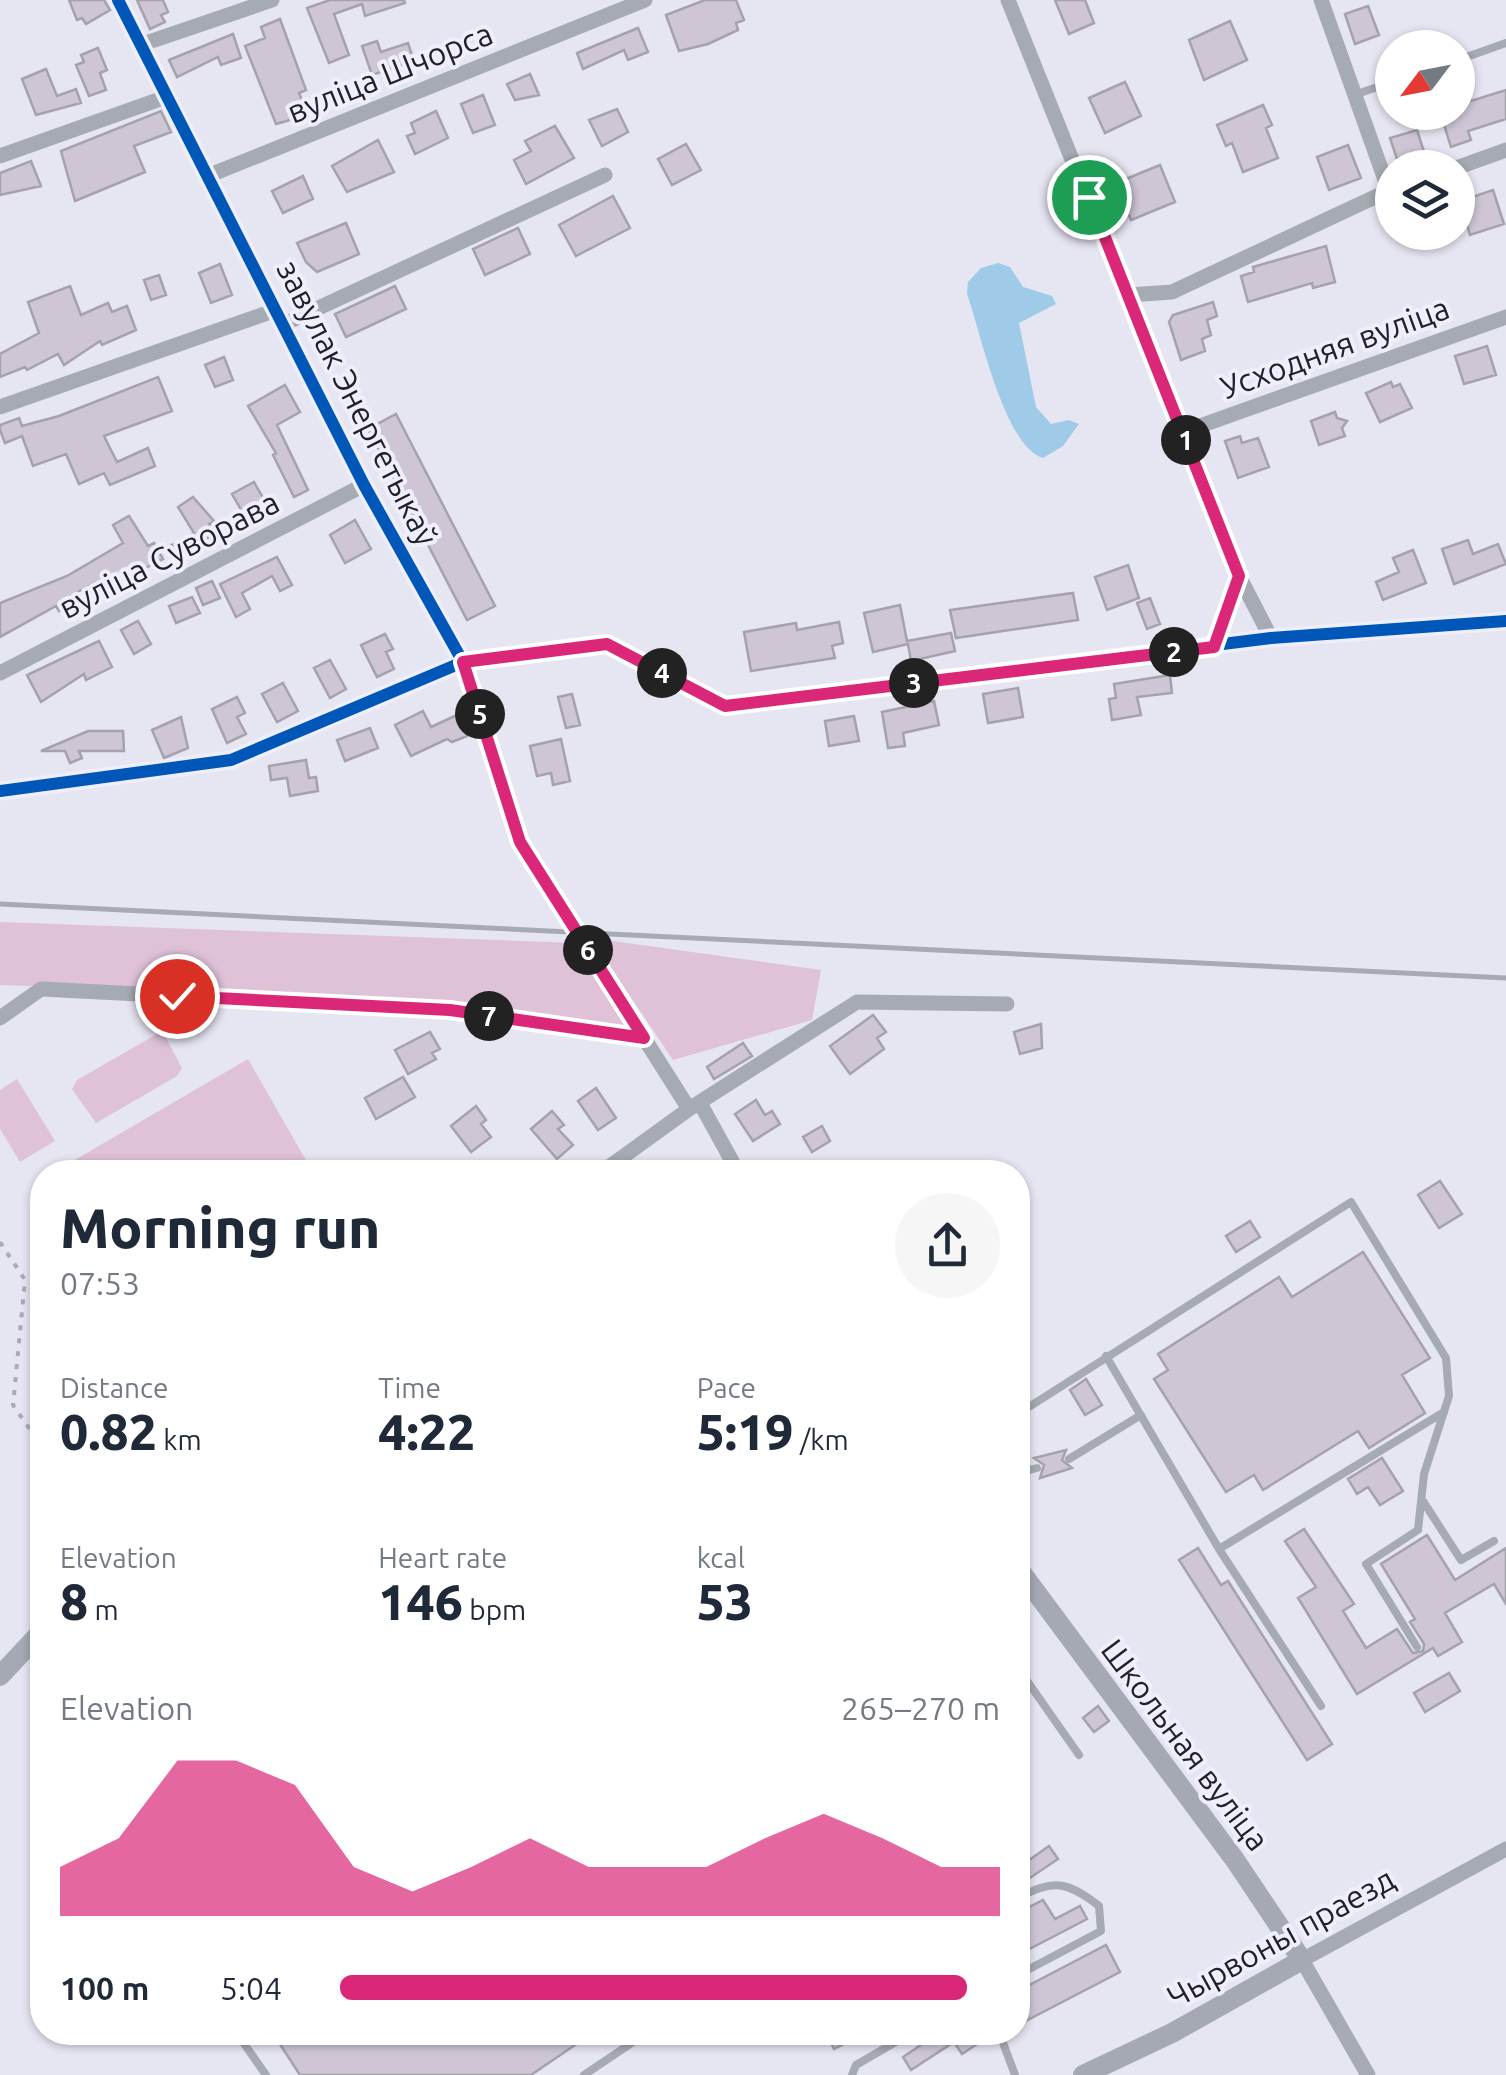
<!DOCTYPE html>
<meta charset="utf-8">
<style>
:root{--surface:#fff;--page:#f6f6f7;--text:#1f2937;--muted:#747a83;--accent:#db2777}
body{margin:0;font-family:Ubuntu,sans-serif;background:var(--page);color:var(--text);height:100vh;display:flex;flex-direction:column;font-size:38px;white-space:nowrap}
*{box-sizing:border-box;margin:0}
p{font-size:32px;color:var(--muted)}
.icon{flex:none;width:55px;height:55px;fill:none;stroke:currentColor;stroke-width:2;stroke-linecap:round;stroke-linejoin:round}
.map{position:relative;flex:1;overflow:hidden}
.panel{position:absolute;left:30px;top:1160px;width:1000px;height:885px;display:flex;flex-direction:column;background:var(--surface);border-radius:40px;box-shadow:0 2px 8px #0004}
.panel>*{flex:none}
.needle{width:65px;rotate:238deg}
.tools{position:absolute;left:1375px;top:30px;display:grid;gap:20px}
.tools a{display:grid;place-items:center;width:100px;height:100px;border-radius:50%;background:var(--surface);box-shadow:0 2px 8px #0004;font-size:50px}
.pin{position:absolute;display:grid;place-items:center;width:85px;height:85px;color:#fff;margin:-42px;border:5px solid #fff;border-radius:50%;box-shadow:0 2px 10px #0007}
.km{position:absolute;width:50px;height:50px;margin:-25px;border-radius:50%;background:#222;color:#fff;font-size:28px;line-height:50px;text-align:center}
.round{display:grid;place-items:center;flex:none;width:105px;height:105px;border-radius:52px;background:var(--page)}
.headline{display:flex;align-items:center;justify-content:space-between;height:170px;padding:0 30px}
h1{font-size:55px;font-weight:800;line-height:75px}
.stats{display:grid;grid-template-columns:repeat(3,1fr);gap:15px;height:170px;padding:10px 30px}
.stats div{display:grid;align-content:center}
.stats b{font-size:50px;font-weight:800}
.stats small{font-size:28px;font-weight:400}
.stats p{font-size:28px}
.chart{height:280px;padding:20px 30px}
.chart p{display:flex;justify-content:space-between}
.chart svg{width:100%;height:180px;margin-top:10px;fill:var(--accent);opacity:.7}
ul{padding:0 30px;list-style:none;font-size:32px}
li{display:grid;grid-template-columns:160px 120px 1fr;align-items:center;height:75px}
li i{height:25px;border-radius:12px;background:var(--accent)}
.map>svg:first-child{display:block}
.green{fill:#dfc2d8}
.water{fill:#9fcae8}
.building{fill:#cec6d5;stroke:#a5a2ac;stroke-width:2.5}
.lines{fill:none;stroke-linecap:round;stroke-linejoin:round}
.path{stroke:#a9aab3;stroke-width:4;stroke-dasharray:5 8;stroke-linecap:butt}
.lane{stroke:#a6aab2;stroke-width:8}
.street{stroke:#a6aab2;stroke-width:15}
.secondary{stroke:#a5a9b3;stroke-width:20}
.rail{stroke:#a8aab2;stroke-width:5}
.cycleway-casing{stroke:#efeefc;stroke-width:19}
.cycleway{stroke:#0057b8;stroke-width:12}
.route-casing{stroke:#fff;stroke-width:20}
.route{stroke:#db2777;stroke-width:12}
.labels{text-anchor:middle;stroke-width:8;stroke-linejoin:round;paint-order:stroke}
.street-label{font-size:32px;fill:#22212a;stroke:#efeefc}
</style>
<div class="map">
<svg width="1506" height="2075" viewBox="0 0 1506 2075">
<rect width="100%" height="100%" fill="#e6e5f2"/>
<path class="green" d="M0 922 577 943 626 1026 450 1001 0 985Z
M613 941 821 970 812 1020 673 1060 602 954Z
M157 1034 165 1036 182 1068 177 1076 96 1123 72 1089 77 1080Z
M248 1059 311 1169 305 1172H64L61 1168Z
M17 1079 55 1141 20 1162 0 1129V1090Z"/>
<path class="water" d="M998 263 1010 267 1023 287 1052 296 1056 304 1019 323 1036 407 1051 424 1069 420 1079 424 1063 446 1043 458C1004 446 981 333 967 294L968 282 981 268Z"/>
<path class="building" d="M69 0H104L110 10 86 24 82 18 77 20Z
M137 0H163L168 12 161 15 165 22 150 29Z
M330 0H404L405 3 365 16 362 4 334 14 349 55 329 63 307 8Z
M705 0H736L744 20 736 23 738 30 708 44 679 51 666 15Z
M1055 0H1085L1094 23 1069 34Z
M1368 6 1379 35 1355 44 1345 14Z
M280 19 306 90 299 93 308 115 276 124 245 46 265 38 261 27Z
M1230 21 1247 60 1204 80 1189 40Z
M638 28 648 52 628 60 624 50 583 69 577 53Z
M233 34 241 58 221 65 218 57 177 77 169 60Z
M377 41 381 52 408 43 414 61 372 75 362 46Z
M98 48 107 70 100 73 106 90 89 96 76 65 84 62 81 55Z
M1458 68 1471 101 1506 90V119L1468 131 1471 140 1451 147 1440 112H1458Z
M46 69 57 96 76 89 81 103 36 115 22 79Z
M530 74 539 95 515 100 507 84Z
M1125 82 1141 116 1105 133 1089 98Z
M483 95 495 125 473 133 461 104Z
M1263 105 1272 125 1266 128 1278 158 1243 172 1232 143 1226 146 1217 125Z
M617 109 628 132 602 146 589 120Z
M161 111 171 132 134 146 145 172 75 201 61 151Z
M436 111 448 138 415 154 407 136 415 133 411 123Z
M555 126 574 158 526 184 514 160 531 151 525 141Z
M1417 130 1426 158 1406 165 1404 156 1397 159 1390 138Z
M378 140 394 172 347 192 332 166Z
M686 144 701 170 672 185 658 159Z
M1348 145 1361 178 1329 190 1317 157Z
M31 161 41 186 0 195V173Z
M1160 165 1175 202 1131 220 1120 193 1125 191 1121 181Z
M303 176 313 199 283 213 272 191Z
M1493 190 1504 224 1470 235 1460 201Z
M613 196 630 228 576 256 559 225Z
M346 223 359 254 317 272 306 262 297 243Z
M518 228 530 254 485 275 473 249Z
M1326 246 1335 282 1313 288 1312 283 1248 302 1241 276 1254 272 1253 267Z
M220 264 232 295 211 303 199 273Z
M159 275 166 295 151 300 144 280Z
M70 286 81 315 108 303 112 312 127 306 136 330 102 345 100 341 64 365 58 354 27 370 25 367 0 377V354L39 333 28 302Z
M395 286 406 309 346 337 335 314Z
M1213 302 1217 316 1207 320 1211 335 1202 339 1205 351 1181 360 1169 322 1173 315Z
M1487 346 1496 375 1464 384 1455 356Z
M224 357 233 380 215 387 205 365Z
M158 377 172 411 104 436 117 462 148 448 155 466 110 485 104 473 79 484 66 454 33 466 22 436 5 443 0 430V425L19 418 22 426 59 416Z
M1391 382 1393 387 1400 384 1412 408 1380 422 1366 393Z
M285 385 300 412 277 425 308 490 294 497 273 455 276 453 248 406Z
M1335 412 1337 418 1347 421 1342 428 1345 436 1319 445 1311 421Z
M396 414 495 606 467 620 368 429Z
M1240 436 1242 443 1258 438 1269 467 1238 478 1225 441Z
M254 482 270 510 248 522 232 494Z
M193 497 214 521 209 524 216 533 174 559 168 547 194 533 178 507Z
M129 516 148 546 154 543 163 559 100 591 95 583 74 594 78 601 59 611 56 606 0 637V603L67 576 123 543 113 525Z
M355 520 371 549 345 563 330 535Z
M1468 540 1473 554 1498 544 1506 564 1454 584 1442 549Z
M1413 550 1426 583 1383 600 1376 582 1399 572 1393 558Z
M277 557 292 585 280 591 272 576 242 593 250 609 236 617 220 584Z
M1128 565 1139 598 1107 610 1095 577Z
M212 581 220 598 203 605 196 588Z
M1073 593 1078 620 956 638 950 610Z
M192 597 200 613 176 623 169 606Z
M1150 598 1160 624 1147 629 1137 603Z
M900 605 907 641 951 633 955 651 911 661 908 644 873 652 864 613Z
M138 621 151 644 134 654 121 630Z
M839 622 843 643 832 646 835 658 751 671 744 632 796 623 797 630Z
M385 634 393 649 386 652 394 669 377 677 361 645Z
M99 641 112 667 86 680 84 674 41 702 27 675Z
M330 660 346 689 330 698 314 668Z
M1170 675 1172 693 1137 697 1141 715 1112 720 1109 699 1116 698 1114 684Z
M283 683 298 711 277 722 262 694Z
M1018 688 1023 717 988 723 983 694Z
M572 694 580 725 566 728 558 697Z
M237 697 245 713 237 717 246 734 227 743 212 709Z
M934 701 939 725 903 733 905 746 888 748 882 712Z
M423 711 431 727 457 715 467 736 452 742 447 739 411 756 395 725Z
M854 716 859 741 829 746 825 721Z
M181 717 188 748 164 758 152 730Z
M370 728 378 748 345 761 337 740Z
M88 731H123L124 751H79L82 758 70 763 65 751H41Z
M561 739 570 781 553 785 551 773 537 776 530 746Z
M306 760 309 778 316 777 318 791 290 796 287 778 271 780 269 766Z
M873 1015 886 1032 877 1038 884 1049 850 1074 830 1046Z
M1041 1024 1042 1048 1020 1054 1014 1032Z
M430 1032 440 1049 432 1053 436 1059 408 1074 395 1050Z
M743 1043 752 1056 714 1079 707 1067Z
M403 1077 415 1097 376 1119 365 1098Z
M596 1088 616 1118 598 1130 578 1101Z
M756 1100 765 1115 772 1111 780 1124 753 1141 735 1114Z
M476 1106 486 1120 481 1124 491 1137 471 1152 451 1126Z
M552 1111 564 1125 558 1129 573 1145 557 1159 531 1129Z
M822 1126 830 1141 812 1152 803 1137Z
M1440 1181 1462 1214 1439 1228 1418 1195Z
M1250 1221 1260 1237 1236 1252 1226 1236Z
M1363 1252 1430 1358 1402 1375 1425 1413 1369 1448 1358 1431 1263 1490 1254 1475 1226 1492 1154 1379 1168 1370 1158 1354 1279 1277 1292 1297Z
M1086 1379 1102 1405 1085 1415 1070 1390Z
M1066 1450 1062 1460 1072 1468 1040 1478 1044 1465 1034 1458Z
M1382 1458 1403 1491 1380 1505 1368 1487 1357 1494 1348 1479Z
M1304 1529 1354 1604 1343 1611 1366 1648 1397 1629 1413 1653 1423 1651 1424 1644 1410 1622 1415 1619 1381 1564 1427 1535 1455 1580 1506 1548V1604L1494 1584 1445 1613 1462 1642 1438 1656 1433 1648 1357 1694 1298 1598 1316 1587 1285 1541Z
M1198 1548 1221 1585 1228 1581 1332 1744 1307 1760 1179 1560Z
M1449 1673 1460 1691 1425 1712 1414 1693Z
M1098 1706 1109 1721 1094 1732 1083 1718Z
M1049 1846 1058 1859 1018 1886V1868Z
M1043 1900 1055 1919 1080 1906 1087 1919 1018 1955V1913Z
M1106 1945 1120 1972 1018 2025V1991Z
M272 2032H594L531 2075H300Z
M826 2032H867L834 2049Z
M940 2032H992V2034L962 2054 954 2042 911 2070 903 2057Z"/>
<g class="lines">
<path class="path" d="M529 856 634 1021
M0 1242 25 1280 13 1405 42 1447"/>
<path class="lane" d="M1458 60 1506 43
M1354 95 1392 82
M1106 1356 1219 1549 1444 1412
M1018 1414 1351 1202 1446 1358 1449 1396 1424 1474 1418 1530 1366 1564 1417 1647
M1069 1459 1141 1415
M1018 1473 1037 1468
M1423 1501 1461 1560 1494 1541
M1219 1549 1321 1706
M1018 1668 1079 1755
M1018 1898C1053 1879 1067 1881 1099 1906L1101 1931 1018 1975
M236 2032 266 2075
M999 2032 1015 2075
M584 2075 648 2032
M852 2075 856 2065 913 2032"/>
<path class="street" d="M118 0 364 485 463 662 520 842
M1008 0 1239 576 1271 638
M1321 0 1389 191
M140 45 272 0
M0 156 166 97
M1456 168 1506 150
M210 175 645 0
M1129 295 1172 292 1392 189
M284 324 605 175
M0 407 276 310
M1183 432 1506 317
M1214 647 1239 576
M0 673 364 485
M0 791 231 760 463 662 607 644 725 706 1271 638 1506 621
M0 1018 41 989 450 1010 644 1038 689 1109
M700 1103 738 1172
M602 1172 689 1109 857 1002 1007 1004
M1368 2075 1302 1960 1506 1849"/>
<path class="secondary" d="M1018 1568 1235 1860 1302 1960 1172 2033 1083 2075
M0 1676 42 1631"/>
<path class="rail" d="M0 904 1506 978"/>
<defs>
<path id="cycleway" d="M118 0 364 485 463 662 520 842
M0 791 231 760 463 662 607 644 725 706 1271 638 1506 621"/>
</defs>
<use href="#cycleway" class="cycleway-casing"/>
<use href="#cycleway" class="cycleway"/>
</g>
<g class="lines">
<defs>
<path id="route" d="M177 996 450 1010 644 1038 520 842 463 662 607 644 725 706 1214 647 1239 576 1089 197"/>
</defs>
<use href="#route" class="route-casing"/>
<use href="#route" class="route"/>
</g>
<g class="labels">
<g class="street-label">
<text transform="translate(390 73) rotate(-22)" y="11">вуліца Шчорса</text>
<text transform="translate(1335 348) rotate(-20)" y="11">Усходняя вуліца</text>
<text transform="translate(357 403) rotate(63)" y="11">завулак Энергетыкаў</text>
<text transform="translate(169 555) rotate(-27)" y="11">вуліца Суворава</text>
<text transform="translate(1185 1745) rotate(53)" y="11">Школьная вуліца</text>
<text transform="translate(1281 1938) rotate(-29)" y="11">Чырвоны праезд</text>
</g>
</g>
</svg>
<div class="tools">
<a><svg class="needle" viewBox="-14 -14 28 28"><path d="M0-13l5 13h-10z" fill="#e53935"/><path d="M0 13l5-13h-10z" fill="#747a83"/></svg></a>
<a><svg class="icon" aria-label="layers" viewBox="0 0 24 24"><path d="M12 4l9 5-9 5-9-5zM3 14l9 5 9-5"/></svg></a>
</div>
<div class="pin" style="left:1089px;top:197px;background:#1e9e55"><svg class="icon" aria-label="arrive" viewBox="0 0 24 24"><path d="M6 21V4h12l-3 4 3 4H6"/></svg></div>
<div class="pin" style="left:177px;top:996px;background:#d93025"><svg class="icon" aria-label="check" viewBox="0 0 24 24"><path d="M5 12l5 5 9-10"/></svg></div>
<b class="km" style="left:1186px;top:440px">1</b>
<b class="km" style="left:1174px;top:652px">2</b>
<b class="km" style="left:914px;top:683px">3</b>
<b class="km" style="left:662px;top:673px">4</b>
<b class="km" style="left:480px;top:714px">5</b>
<b class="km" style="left:588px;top:950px">6</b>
<b class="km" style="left:489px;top:1016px">7</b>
<section class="panel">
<div class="headline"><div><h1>Morning run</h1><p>07:53</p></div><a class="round"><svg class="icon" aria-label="share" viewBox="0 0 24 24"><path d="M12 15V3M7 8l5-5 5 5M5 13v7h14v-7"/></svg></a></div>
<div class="stats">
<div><p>Distance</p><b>0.82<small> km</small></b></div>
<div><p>Time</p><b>4:22</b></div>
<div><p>Pace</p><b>5:19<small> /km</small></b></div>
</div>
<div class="stats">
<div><p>Elevation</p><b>8<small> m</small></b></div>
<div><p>Heart rate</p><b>146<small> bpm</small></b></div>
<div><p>kcal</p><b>53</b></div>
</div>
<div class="chart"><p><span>Elevation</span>265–270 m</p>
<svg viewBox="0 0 160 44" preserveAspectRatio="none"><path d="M0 44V32L10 25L20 6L30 6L40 12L50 32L60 38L70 32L80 25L90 32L100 32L110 32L120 25L130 19L140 25L150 32L160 32V44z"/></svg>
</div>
<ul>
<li><b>100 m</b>5:04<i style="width:95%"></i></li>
</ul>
</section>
</div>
